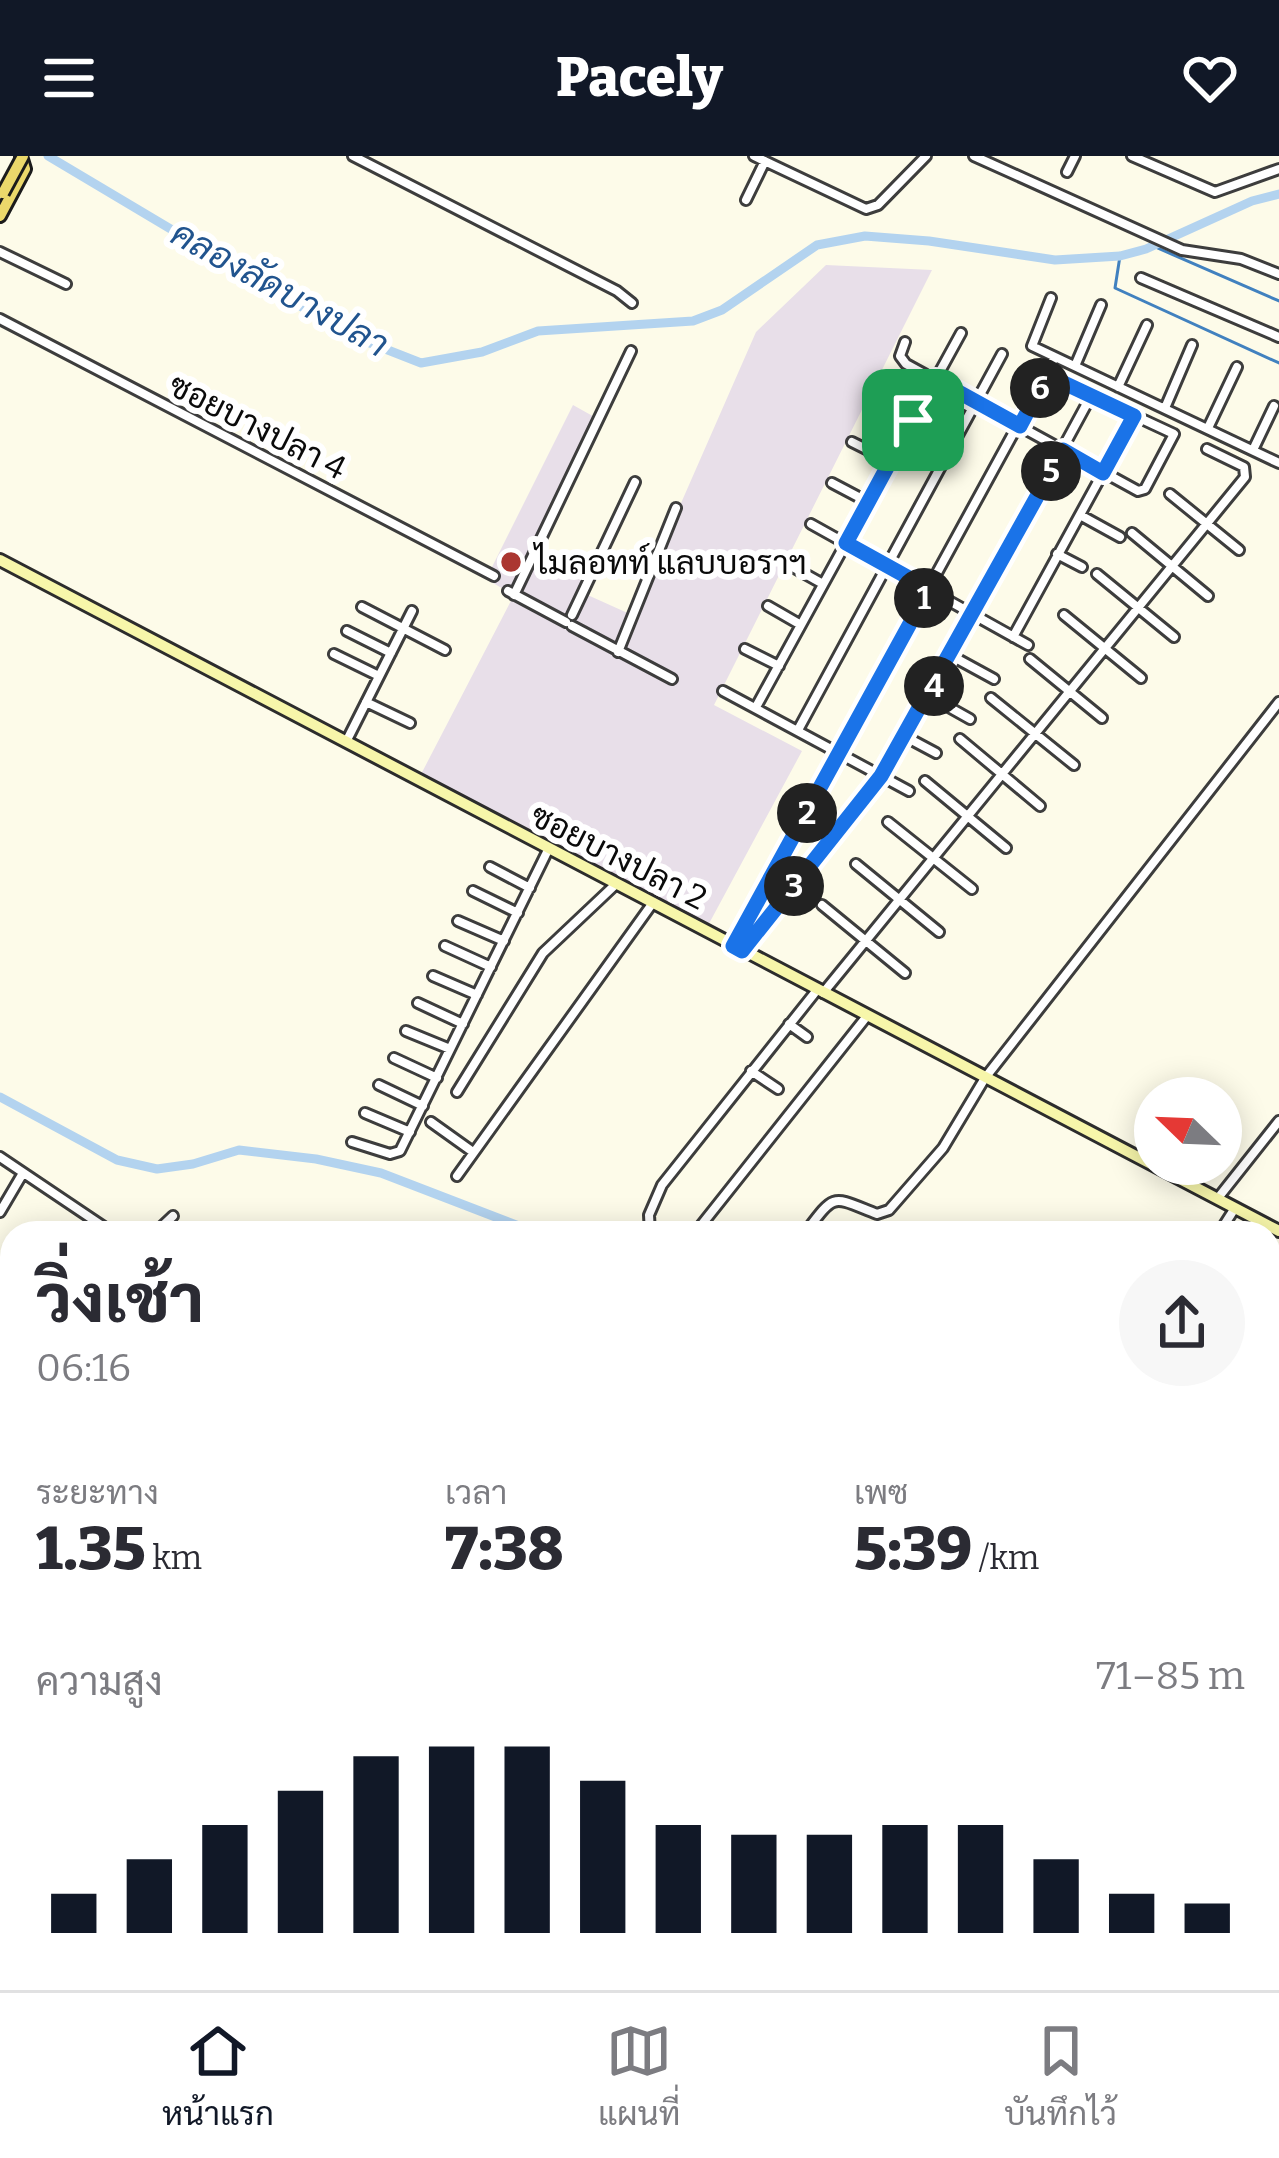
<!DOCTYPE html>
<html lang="th">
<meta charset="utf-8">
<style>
:root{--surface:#fff;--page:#f7f7f7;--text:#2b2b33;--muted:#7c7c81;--line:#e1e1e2;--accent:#111827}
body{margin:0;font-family:Bitter,Sarabun,serif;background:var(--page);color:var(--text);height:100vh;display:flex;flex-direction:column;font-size:45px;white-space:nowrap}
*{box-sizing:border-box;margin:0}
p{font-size:39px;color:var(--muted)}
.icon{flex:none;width:66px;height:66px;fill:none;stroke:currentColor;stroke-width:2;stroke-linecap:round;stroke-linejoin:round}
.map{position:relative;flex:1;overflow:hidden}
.sheet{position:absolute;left:0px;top:1065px;width:1281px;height:771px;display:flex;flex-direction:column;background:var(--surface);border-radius:36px 36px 0 0;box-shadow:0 6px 30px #0003}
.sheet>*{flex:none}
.needle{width:78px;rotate:293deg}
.fabs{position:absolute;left:1134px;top:921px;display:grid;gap:24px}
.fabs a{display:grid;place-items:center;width:108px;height:108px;border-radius:50%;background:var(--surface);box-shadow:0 6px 30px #0003;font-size:60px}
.pin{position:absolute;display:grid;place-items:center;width:102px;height:102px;color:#fff;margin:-51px;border-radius:24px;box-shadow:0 6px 18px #0006}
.km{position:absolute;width:60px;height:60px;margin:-30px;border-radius:50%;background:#222;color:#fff;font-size:33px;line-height:60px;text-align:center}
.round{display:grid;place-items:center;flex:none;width:126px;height:126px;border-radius:63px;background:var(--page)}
.summary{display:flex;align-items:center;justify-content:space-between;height:204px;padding:0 36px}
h1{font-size:66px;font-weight:800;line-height:90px}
.stats{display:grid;grid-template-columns:repeat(3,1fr);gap:18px;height:204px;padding:12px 36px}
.stats div{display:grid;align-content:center}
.stats b{font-size:60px;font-weight:800}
.stats small{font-size:33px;font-weight:400}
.stats p{font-size:33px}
.chart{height:336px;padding:24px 36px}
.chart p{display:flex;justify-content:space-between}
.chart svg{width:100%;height:216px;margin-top:12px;stroke:var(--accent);stroke-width:6}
header{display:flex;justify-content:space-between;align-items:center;height:156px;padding:0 36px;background:var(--accent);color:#fff;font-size:54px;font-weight:800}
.tabs{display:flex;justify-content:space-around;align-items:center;height:168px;border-top:3px solid var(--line);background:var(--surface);font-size:33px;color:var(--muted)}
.tabs a{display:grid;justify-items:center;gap:6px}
.tabs .active{color:var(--accent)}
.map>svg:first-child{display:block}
.industrial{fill:#e8dfe9}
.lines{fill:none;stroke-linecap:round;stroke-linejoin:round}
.stream{stroke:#4181bf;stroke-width:3}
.canal{stroke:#b3d3ef;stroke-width:9}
.street-casing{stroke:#3d3d3d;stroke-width:14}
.secondary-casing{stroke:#2c2c2c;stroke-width:16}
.primary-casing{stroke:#1b1b1b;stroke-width:16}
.street{stroke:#fff;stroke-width:8}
.secondary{stroke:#f7f6aa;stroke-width:10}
.primary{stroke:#ebd86b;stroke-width:10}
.primary-bridge-casing{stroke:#1b1b1b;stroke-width:16;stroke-linecap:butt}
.primary-bridge{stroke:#ebd86b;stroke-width:10}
.route-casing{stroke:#fff;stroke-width:24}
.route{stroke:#1a73e8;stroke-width:15}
.poi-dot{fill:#ab3731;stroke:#fff;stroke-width:4.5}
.labels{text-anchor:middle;stroke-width:12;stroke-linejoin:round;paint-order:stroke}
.street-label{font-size:33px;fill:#0a0a0a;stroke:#fff}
.poi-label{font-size:33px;fill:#0a0a0a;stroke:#fff;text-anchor:start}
.water-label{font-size:36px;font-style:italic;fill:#21548e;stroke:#fff}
</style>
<header><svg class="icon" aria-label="menu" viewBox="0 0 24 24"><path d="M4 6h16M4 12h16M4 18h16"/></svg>Pacely<svg class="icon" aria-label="heart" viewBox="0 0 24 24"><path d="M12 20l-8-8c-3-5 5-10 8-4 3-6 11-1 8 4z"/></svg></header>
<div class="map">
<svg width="1279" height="1834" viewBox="0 0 1279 1834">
<rect width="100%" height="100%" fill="#fdfbe9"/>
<path class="industrial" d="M826 109 932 114 714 549 802 595 705 775 417 626 514 439 486 423 573 249 598 263 533 399 585 426 581 436 632 459 756 176Z"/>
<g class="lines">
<path class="stream" d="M1153 90 1279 145
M1120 100 1115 132 1279 207"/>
<path class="canal" d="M48 0 347 178 421 207 482 196 538 175 693 165 722 154 817 89 865 80 929 85 1055 104 1120 100 1146 93 1252 45 1279 38
M0 941 117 1004 157 1013 193 1008 239 994 316 1003 381 1017 537 1077
M1269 1420 1279 1428"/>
<defs>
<path id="street" d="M353 0 617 135 632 147
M754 0 866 53 878 49 926 0
M974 0 1182 94 1241 103 1279 118
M1132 0 1215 36 1279 13
M1067 16 1075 0
M746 44 765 5
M0 96 66 128
M1141 122 1279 181
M1051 142 1032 190 1279 307
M0 163 494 420
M905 186 900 200 906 208 1138 335 1145 333 1174 278 1047 219
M1075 210 1101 149
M1118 231 1147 169
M875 244 913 264
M1165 252 1192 189
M1208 272 1237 211
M852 286 890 305
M1253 294 1274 250
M832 327 868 346
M1170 338 1239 394
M1080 359 1120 381
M811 368 1028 489
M1132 377 1208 440
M1057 398 1082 411
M789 409 823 428
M1097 418 1174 481
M508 435 566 466
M514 439 631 195
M768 450 801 469
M362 451 445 494
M572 459 635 326
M1064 459 1141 522
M572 470 672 523
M347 475 391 497
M1013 481 1134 260
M745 493 779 510
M618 496 676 352
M334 498 379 520
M950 499 994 523
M1030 503 1102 562
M723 535 909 635
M929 540 970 563
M991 542 1074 609
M366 546 410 567
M756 551 961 177
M798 574 1002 198
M906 581 936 597
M960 583 1040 650
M346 586 412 455
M925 625 1006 692
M888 666 972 733
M856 708 939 776
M490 711 530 732
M473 735 518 757
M822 749 905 817
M458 765 504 785
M734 788 1055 201
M445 790 491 811
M743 795 874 632 906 581 1091 240
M433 820 477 839
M823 837 1245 321 1244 311 1207 293
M418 847 463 868
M789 868 807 881
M406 875 450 893
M394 902 437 922
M751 915 778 933
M379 929 423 950
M457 936 543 797 616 728
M365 957 410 976
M431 966 473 996
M352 986 390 998 400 995 548 694
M0 1001 113 1077
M457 1020 652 748
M1218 1042 1279 965
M0 1056 23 1017
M155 1077 173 1060
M650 1077 649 1059 662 1029 817 834
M695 1077 867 860
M805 1077C836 1036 831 1040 877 1058L889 1054 943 992 985 922 1279 546
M1219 1077 1235 1052
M0 1111 12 1119
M1269 1451 1279 1459
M1269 1650 1279 1631
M0 1652 12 1658
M0 1794 12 1800
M23 1824 47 1834
M261 1824 282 1834
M620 1824 641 1834
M3 1834 8 1820 12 1819
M53 1834 58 1824
M109 1834 113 1824
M198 1834 203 1824
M351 1834 356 1824
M479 1834 485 1824
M656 1834 660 1824
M717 1834 722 1824
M796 1834 801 1824
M1170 1834 1175 1824"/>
<path id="secondary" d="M0 404 1279 1075"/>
<path id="primary" d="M0 60 25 13 21 0"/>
</defs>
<use href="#street" class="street-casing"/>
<use href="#secondary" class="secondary-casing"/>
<use href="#primary" class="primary-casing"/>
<use href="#street" class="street"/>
<use href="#secondary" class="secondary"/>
<use href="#primary" class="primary"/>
<defs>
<path id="primary-bridge" d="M3 37 23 0"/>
</defs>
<use href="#primary-bridge" class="primary-bridge-casing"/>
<use href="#primary-bridge" class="primary-bridge"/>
</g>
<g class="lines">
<defs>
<path id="route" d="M1047 219 1134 260 1103 317 1063 294 881 620 742 795 733 790 929 433 846 387 935 223 1020 270Z"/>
</defs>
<use href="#route" class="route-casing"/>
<use href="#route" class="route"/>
</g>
<circle class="poi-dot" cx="511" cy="406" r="12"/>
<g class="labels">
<g class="street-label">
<text transform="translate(258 270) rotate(27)" y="12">ซอยบางปลา 4</text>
<text transform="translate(619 700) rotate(27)" y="12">ซอยบางปลา 2</text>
</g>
<g class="poi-label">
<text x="535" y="418">ไมลอทท์ แลบบอราฯ</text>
</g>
<g class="water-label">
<text transform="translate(280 132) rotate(29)" y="13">คลองลัดบางปลา</text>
</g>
</g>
</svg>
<div class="fabs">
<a><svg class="needle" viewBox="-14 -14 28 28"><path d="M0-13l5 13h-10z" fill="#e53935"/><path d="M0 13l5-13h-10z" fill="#7c7c81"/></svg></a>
</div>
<div class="pin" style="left:913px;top:264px;background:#1e9e55"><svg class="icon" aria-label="arrive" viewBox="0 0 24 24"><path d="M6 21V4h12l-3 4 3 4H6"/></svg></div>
<b class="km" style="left:924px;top:442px">1</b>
<b class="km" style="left:807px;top:657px">2</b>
<b class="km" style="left:794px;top:730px">3</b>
<b class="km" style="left:934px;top:530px">4</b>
<b class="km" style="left:1051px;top:315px">5</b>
<b class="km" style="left:1040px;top:232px">6</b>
<section class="sheet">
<div class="summary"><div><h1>วิ่งเช้า</h1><p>06:16</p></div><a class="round"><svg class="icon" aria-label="share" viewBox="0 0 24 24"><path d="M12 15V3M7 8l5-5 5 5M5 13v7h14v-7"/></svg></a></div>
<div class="stats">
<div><p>ระยะทาง</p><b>1.35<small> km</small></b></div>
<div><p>เวลา</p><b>7:38</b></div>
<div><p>เพซ</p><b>5:39<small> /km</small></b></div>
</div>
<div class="chart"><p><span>ความสูง</span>71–85 m</p>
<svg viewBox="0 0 160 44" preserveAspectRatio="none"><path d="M5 44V36M15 44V29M25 44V22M35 44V15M45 44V8M55 44V6M65 44V6M75 44V13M85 44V22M95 44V24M105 44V24M115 44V22M125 44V22M135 44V29M145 44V36M155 44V38"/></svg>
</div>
</section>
</div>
<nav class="tabs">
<a class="active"><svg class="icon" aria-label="home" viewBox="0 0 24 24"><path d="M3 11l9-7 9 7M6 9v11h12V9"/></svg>หน้าแรก</a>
<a><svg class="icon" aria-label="map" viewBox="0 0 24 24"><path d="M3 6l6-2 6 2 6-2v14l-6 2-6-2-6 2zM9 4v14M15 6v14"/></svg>แผนที่</a>
<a><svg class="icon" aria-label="saved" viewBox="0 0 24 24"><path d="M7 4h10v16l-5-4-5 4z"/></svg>บันทึกไว้</a>
</nav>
